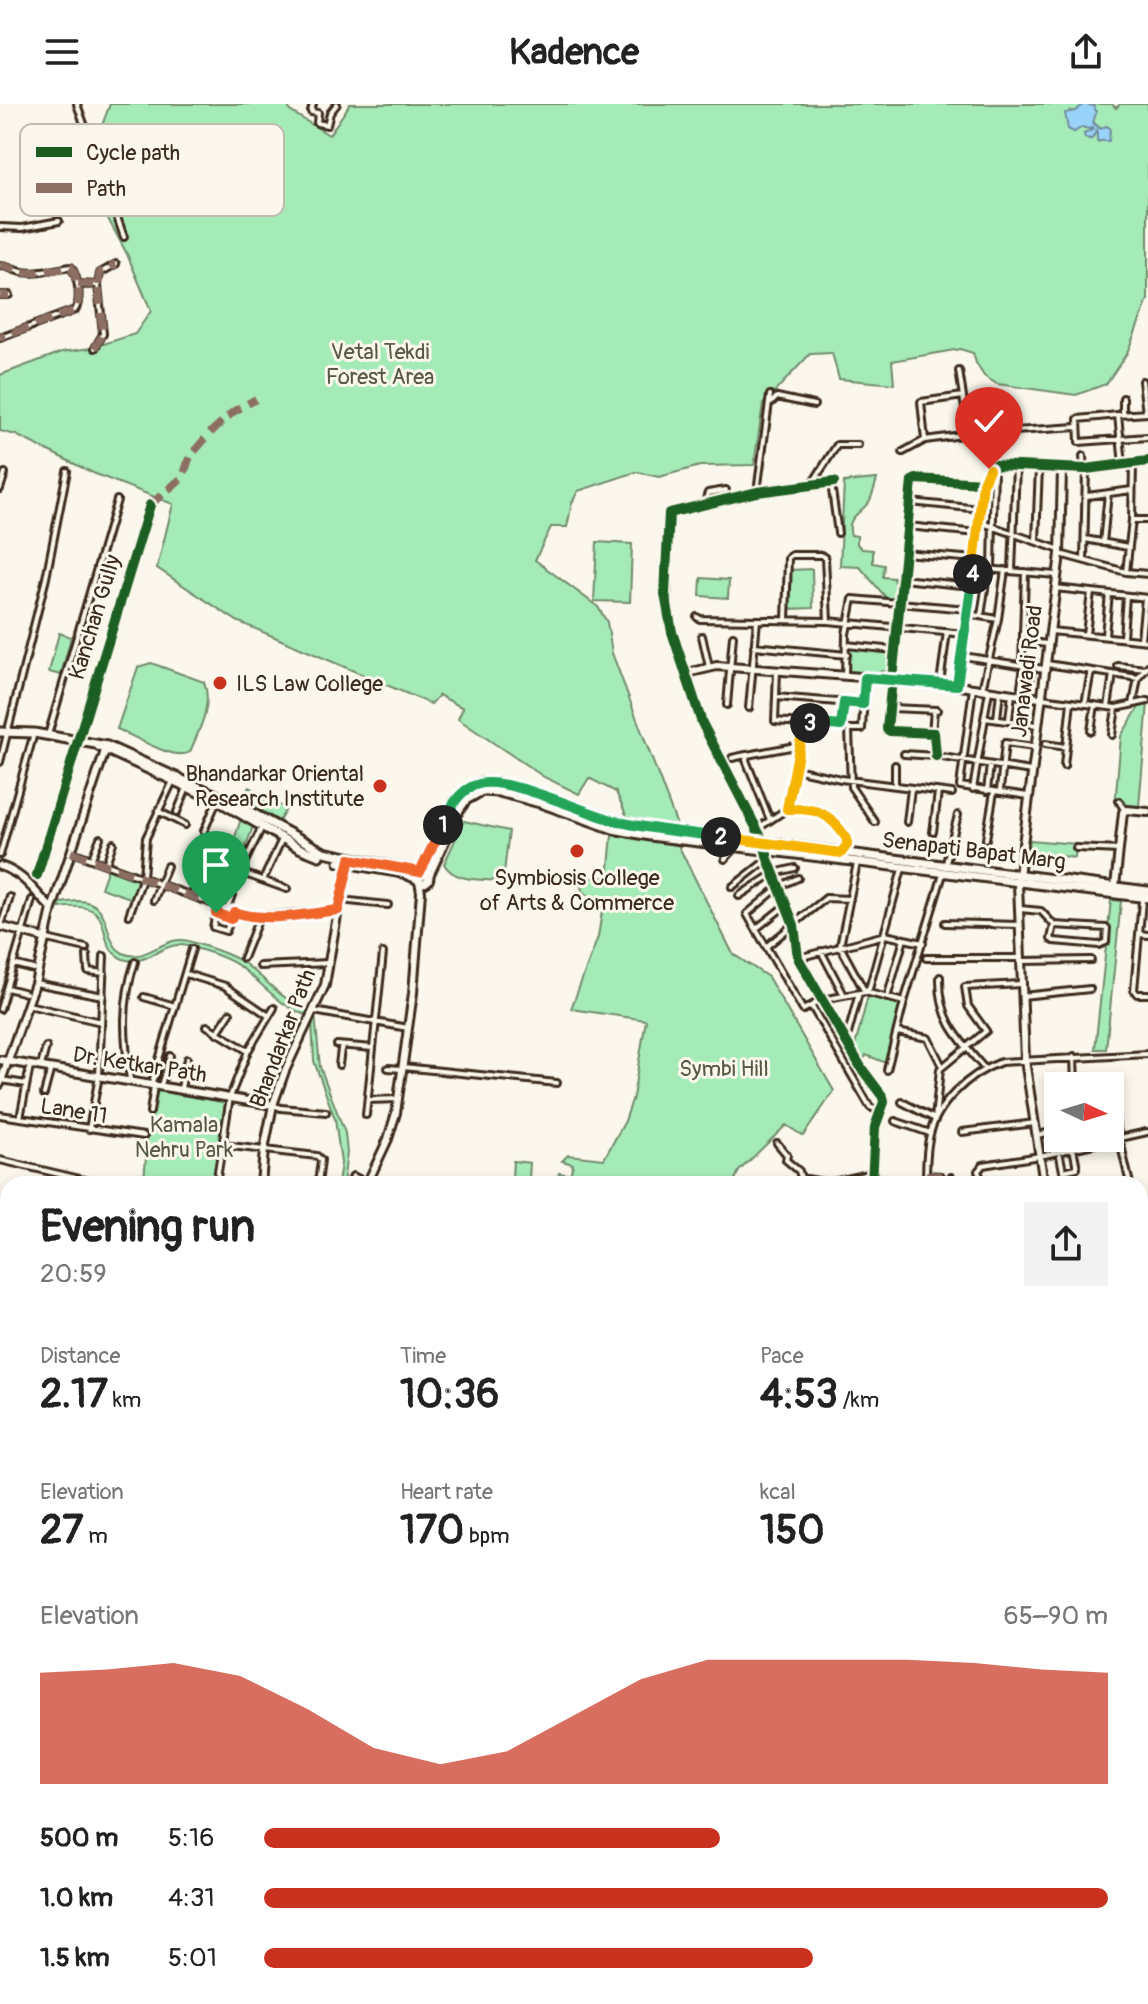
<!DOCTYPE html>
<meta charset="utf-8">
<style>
:root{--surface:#fff;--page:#f2f2f2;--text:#222;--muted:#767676;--accent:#c8321e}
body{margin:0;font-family:Pangolin,sans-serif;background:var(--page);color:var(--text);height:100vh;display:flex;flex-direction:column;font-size:30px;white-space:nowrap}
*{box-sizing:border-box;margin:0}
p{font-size:26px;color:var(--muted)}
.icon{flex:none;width:44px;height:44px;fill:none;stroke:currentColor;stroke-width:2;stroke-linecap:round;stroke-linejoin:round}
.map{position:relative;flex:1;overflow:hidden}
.side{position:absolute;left:0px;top:1072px;width:1148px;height:828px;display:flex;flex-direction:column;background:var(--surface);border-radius:24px 24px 0 0;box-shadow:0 4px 12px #0003}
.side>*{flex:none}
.needle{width:52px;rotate:94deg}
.tools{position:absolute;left:1044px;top:968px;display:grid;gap:16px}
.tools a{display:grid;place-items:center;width:80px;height:80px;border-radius:0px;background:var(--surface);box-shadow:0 4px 12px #0003;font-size:40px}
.pin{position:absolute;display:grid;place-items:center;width:68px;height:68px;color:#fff;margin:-82px -34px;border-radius:50% 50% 50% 0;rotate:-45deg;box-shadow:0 0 8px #0007}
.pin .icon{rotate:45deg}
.km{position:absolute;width:40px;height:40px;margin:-20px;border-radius:50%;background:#222;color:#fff;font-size:22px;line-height:40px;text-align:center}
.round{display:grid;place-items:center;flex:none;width:84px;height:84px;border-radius:0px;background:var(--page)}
.summary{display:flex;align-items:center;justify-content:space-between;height:136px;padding:0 40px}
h1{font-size:44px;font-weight:800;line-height:60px}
.metrics{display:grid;grid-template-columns:repeat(3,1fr);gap:12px;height:136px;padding:8px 40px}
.metrics div{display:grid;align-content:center}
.metrics b{font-size:40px;font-weight:800}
.metrics small{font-size:22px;font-weight:400}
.metrics p{font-size:22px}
.chart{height:224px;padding:16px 40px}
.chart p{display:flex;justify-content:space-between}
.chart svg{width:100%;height:144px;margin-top:8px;fill:var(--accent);opacity:.7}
ul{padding:0 40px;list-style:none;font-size:26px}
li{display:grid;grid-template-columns:128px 96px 1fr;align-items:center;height:60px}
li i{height:20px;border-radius:10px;background:var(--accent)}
header{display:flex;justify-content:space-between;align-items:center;height:104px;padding:0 40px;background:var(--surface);font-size:36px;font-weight:800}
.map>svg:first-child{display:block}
.green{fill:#a5ebb8;stroke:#708a6b;stroke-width:2}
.water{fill:#99d3f9;stroke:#738fa1;stroke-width:2}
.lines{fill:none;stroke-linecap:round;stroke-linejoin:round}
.street-casing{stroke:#3b2a1e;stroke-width:10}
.secondary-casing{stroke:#3b2a1e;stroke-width:12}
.primary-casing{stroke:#3b2a1e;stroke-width:13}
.street{stroke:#fbf7ec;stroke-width:4}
.secondary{stroke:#fbf7ec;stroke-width:6}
.primary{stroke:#fbf7ec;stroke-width:7}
.rail{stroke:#3b2a1e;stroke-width:2}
.quiet{stroke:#8d6e63;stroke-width:8;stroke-dasharray:16 8;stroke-linecap:butt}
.cycleway-casing{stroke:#fbf7ec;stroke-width:15}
.cycleway{stroke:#1b5e20;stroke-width:10}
.split-1-casing{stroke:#fff;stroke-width:16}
.split-2-casing{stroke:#fff;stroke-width:16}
.split-3-casing{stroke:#fff;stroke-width:16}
.split-4-casing{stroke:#fff;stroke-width:16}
.split-5-casing{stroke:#fff;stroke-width:16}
.split-1{stroke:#f0652b;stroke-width:10}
.split-2{stroke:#22a559;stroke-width:10}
.split-3{stroke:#f5b400;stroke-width:10}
.split-4{stroke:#22a559;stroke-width:10}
.split-5{stroke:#f5b400;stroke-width:10}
.poi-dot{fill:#c8321e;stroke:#fbf7ec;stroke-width:3}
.labels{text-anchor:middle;stroke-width:6;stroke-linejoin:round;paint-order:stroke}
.park-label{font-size:22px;fill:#565a44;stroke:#fbf7ec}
.street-label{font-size:22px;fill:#3b2a1e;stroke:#fbf7ec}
.poi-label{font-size:22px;fill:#3b2a1e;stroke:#fbf7ec;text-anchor:start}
.key{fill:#fbf7ec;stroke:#c1baae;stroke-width:2}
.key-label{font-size:22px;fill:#3b2a1e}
</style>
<header><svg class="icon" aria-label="menu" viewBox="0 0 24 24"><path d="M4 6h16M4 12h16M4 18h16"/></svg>Kadence<svg class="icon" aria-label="share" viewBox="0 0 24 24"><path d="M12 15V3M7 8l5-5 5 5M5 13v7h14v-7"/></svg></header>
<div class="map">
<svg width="1148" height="1900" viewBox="0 0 1148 1900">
<rect width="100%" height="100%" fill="#fbf7ec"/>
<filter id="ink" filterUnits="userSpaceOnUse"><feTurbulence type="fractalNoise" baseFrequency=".0125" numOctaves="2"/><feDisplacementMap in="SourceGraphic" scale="16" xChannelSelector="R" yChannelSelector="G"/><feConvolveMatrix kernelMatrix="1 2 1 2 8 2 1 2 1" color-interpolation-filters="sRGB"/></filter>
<g filter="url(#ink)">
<path class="green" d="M110 0H288L290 7 329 31 350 0H1084L1076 7H1070L1066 15 1074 28 1082 23 1089 25 1093 23 1094 25 1084 30 1086 34 1090 35 1097 26 1098 38 1109 31 1110 24 1106 22 1101 25 1092 17 1095 6 1092 0H1112L1116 4 1120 0H1148V196L1127 249 1106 280 1076 291 997 280 984 272 976 259 973 249 960 245 892 257 894 280 839 275 832 249 810 250 763 300 754 361 700 362 659 373 636 368 578 387 572 399 567 423H551L535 456 598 503 607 518 612 549 678 724 629 717 616 688 589 674 579 690 544 673 458 615 463 604 439 591 431 600 237 517 157 464 173 400 93 369 16 331 0 327V271L62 248 91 244 135 230 151 207 127 150 84 70Z
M877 375C875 382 873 390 870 396 862 410 845 412 851 431L857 432V440L862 445 873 446V459L884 461 883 473 894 474 897 494 888 496 860 463 840 462 844 378Z
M597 438 632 440 630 498 594 497Z
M812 465 813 504 790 505 789 466Z
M701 474 729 476 728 494 700 492Z
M59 529 71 533 61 571 49 568Z
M848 544 894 548 892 568 881 567 880 574 846 571Z
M151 559 204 578C213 601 199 626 190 648 175 658 134 632 117 625L138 563Z
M1142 598 1148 599 1139 702 1115 701 1121 632Z
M249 683 267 694 260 705 242 694Z
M268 694 286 705 279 717 261 706Z
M241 715 254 720 245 744 233 739Z
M464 717 509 727 503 777C483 775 455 779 444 760Z
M612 731 678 741 733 850 768 873 834 987 803 1032 786 1021 739 1067 733 1080H556L559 1069 570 1071 573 1060 562 1057 568 1051 604 1055 625 1017 633 993 646 916 571 905 598 833 603 801 582 787 580 775 608 773Z
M1030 736 1076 740 1075 754 1028 747Z
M218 745 234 750 224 768 211 763Z
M108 764 140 776 133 795 101 784Z
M1111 796 1121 797 1106 945H1095Z
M78 797C115 797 101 838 123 849 146 860 165 830 188 837 205 842 226 848 241 857 266 874 281 897 311 907L309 912C280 904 263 879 239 862 226 853 203 846 187 842 164 835 147 864 123 855 90 841 123 795 60 804V799Z
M868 892 903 901 886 959 866 951 863 957 855 942Z
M315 910 320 963 345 1029 347 1049 343 1080H338L341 1059 335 1015 314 957 312 917Z
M157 982 228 994 214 1080H160L144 1076 148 1028Z
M513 1057 530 1059 529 1075 512 1074Z
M5 1310H8V1472L0 1467V1317Z
M217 1892H262L265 1894 263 1900H247Z
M377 1892H474L482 1900H382Z"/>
<path class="water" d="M1084 0 1094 2 1096 8 1093 19 1101 25 1106 22 1110 24 1109 37H1097V26L1092 35 1085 34 1084 30 1094 25 1093 23 1089 25 1082 23 1074 28 1068 25 1065 9 1076 7Z"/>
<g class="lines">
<defs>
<path id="street" d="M77 0 124 133
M313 0 311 8 318 9 317 19 327 21 330 9 337 0
M0 123 22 124 59 117
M0 162C9 162 10 165 18 167 32 172 56 165 71 163 78 174 82 195 75 206L0 234
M78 180 98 181 103 230 95 244
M98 181 100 169 116 160
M0 191H9
M959 267 969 330 1077 323
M1142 277 1146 309
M1123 294V311
M771 299 777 293 814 301
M1118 311 1078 315 1079 338 1148 333
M925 336 921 298 963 292
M903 348 925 336 969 330
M1083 352 1084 365
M1123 361 1118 311 1148 309
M1062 365 1148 357
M831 379 838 429
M812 380 837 341H858
M0 385 5 369
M757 388 770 291
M1087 392 1132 386
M910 398 981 405
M704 400 708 389 726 386
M1132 416H1148
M980 418 1060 446
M907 422 978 429
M1085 435 1128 443
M1036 437 1039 363
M1103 439 1108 389
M904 449 975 455
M1060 450 1126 468 1148 470
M1084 456 1086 365
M974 464 1056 471
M992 466 994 361
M1012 467 1016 362
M1126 468 1132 416 1133 359
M902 475 971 482
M1055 484 1148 494
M967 510 998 515
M981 512 988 465
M697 513 700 515 828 517 965 530
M786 516 788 454 792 451H821L825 454 828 517
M1051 527 1148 537
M1086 530 1091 488
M1105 531 1109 490
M702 532 709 563
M1123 533 1126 492
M1141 535 1145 494
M1022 537 1047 540
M847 541 894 546
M754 542 847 551
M963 552 1044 565
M1047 560 1138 574
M1022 562 1025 468
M1118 562 1146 565 1148 562
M777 567 775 617 841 622 849 625H862L865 574
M687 569 667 510 669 409 757 388 834 378
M845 572 846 530 853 495 968 505
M940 579 947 528
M957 581 980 418 983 379
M1021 582 1024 562
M973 584 960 682 1028 692
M982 586 998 515 1005 466
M776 593 863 600
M1042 594 1116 604 1148 597
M1085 600 1091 567
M1133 600 1138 574 1146 565
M727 601 733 532
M1108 603 1113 570
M749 604 757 516
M891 604 937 606
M997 614 1000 588
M984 615 989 587
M1009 615 1012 590
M1021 619 1031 571
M841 622 844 598
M849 625 851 683 875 718
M888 627 934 629 936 651
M1091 627 1095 601
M932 629 934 606
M48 631 117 396
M1112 631 1116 604
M1045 640 1066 643
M801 641 804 619
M904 650 936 652 1031 667
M732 654 746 651
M0 658 46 474 67 367
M895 661V682
M1064 662 1071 598
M795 665 841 675 952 689
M973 685 985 614 1037 621
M1000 686 1005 639 1034 643
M987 687 990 661
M1119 697 1125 707
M158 707 185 721
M177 708 187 684
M770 716 746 656 747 651 801 641 787 705C818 704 829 708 847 735V741L843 746
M907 718 911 685
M763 721 787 705
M204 727 217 697
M933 728 938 688
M986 735 994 688
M1076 744 1119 746
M72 748 249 813 338 806
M0 751 34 629
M92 754 100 734
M725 755 736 743
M857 759 840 842 865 888
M106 760 113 739
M945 763 958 711
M240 768 287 785
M37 771 150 401
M798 774 780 782 747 810 803 906 822 896 865 888 904 898
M263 776 282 735
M732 783 768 755
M192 792 196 781
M739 792 774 769 795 764
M154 796 167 762
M340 796 388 801
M1142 797 1134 886 1137 890H1148
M218 803 213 823 226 827 234 808
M227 805 240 768 262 723
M1020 805 1041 807 1054 821 1107 824 1106 838 1099 841 1054 837 1051 835 1054 821
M216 809 231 815
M129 811 143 773 146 734 173 677
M945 819 1019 821
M1 822 10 793
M757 824 786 801
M1139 830 1148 831
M47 835 86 844
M767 842 826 794 850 795
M821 847 844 891
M87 851 88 867 104 869
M243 854 259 814
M798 854 885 831 923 839
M926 854H1020
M1021 857 1091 856
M13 860 33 865
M260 862 329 859
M186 870 225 882 269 912
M940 873C939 916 958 934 984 964
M35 879 103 892
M7 884 26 889
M865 888 869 885 902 765
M1022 892 1090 885
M144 893 175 902
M887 894 904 835
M28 901 101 918
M812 903 870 1003 881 1008
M0 905 32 796
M314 907 408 924
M207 922 248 947
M897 928 928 934 942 962
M217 929 230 909
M848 930 859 889
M337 941 373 944
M1074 952 1075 982
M339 961 341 945 344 942
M41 962 46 943
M403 963 557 979
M388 964 402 965
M887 966 904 898 943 770
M1 976 26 980
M130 976C124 934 121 899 135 858
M152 979 192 845
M161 981 170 952
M181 984 187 955
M44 990 51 964
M368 996 398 995
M902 998 935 1015 940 965 986 927 968 902 965 883 1021 880
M1111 999 1130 1080
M273 1001 281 1004 326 1008
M150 1008 154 982
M0 1011 144 1032
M366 1011 383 849
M20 1014 30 962
M895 1017 930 1029
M89 1025 99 972 104 852
M962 1028 1035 1019
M1037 1031 1058 1027
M777 1039 787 1051 786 1056 799 1067 801 1074
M222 1041 317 1052 321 1056 318 1080
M1059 1047 1063 1067 1077 1064 1073 1044
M0 1056 101 1080
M926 1071 941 1072
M951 1073 952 1080
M1079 1075 1080 1080
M872 1079 889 1080
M216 1080 230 993 248 947 274 904
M350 1080 353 1072 367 1079
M794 1080 801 1074 829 1079 873 1069
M926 1080C926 1065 926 1049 929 1035 935 1000 969 970 1001 958L1148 950
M983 1080 978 1067 983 1061 1040 1052 1147 1028
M1140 1110 1147 1135 1140 1137
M0 1156 8 1157
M0 1195 8 1196
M0 1237H8
M0 1308 8 1307
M1140 1358 1148 1357
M1140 1435 1148 1434
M0 1468 8 1472
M5 1538 8 1533
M0 1552 8 1558
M1140 1557 1148 1558
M1140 1595 1148 1594
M0 1815 8 1814
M0 1835H8
M0 1869 8 1870
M40 1892 42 1900
M153 1892 196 1900
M566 1892 579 1900
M919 1894 987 1900
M0 1896H9
M9 1900 10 1892
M625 1900 629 1892"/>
<path id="secondary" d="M888 627 912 377 916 375 983 379 989 365 994 361 1062 365 1060 450 1019 772
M0 762C25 770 34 788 52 805
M1018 780 1025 956 1044 1080
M1115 783 1123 708 1127 706 1148 708
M0 822 47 835
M0 956 273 1001
M0 980 35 879 52 805 106 644
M261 1080 264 1046 273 1001 285 967 325 881 338 806 349 758
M367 1080 388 1035 396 1009 413 889 421 788 419 777
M872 1080 875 1023 884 998 883 993 862 965 798 854 794 821 768 755 764 739 702 619 687 569 717 562 940 579 1040 594
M1140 1106 1148 1103
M0 1113 8 1114
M1140 1172H1148
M1140 1257H1148
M0 1576 8 1583
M0 1598 8 1591
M1140 1618 1148 1629
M0 1698 8 1687
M0 1727 8 1735
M277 1892 285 1900
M687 1892 701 1900
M70 1900V1892
M527 1900 531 1892
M723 1900 729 1892"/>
<path id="primary" d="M0 628 34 629 107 642 236 700 324 748 420 768
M98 642 220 698 299 744 319 752
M339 758 403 769 417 775
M421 767 456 696 468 685 480 679 500 680 543 692 615 717 651 724 1148 787
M417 773a6 6 0 1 1 12 0a6 6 0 1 1-12 0Z
M428 773 459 706 466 696 482 687 499 688 540 699 613 725 650 732 1148 794
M0 1505 8 1504
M0 1511 8 1510
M1140 1661 1148 1643
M1140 1675 1148 1656
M1140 1688 1148 1670
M1140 1702 1148 1681
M1140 1765 1148 1775
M487 1892 495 1900
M1059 1900 1062 1892
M1069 1900 1072 1892"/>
</defs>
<use href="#street" class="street-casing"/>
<use href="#secondary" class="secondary-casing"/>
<use href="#primary" class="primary-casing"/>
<use href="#street" class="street"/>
<use href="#secondary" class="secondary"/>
<use href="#primary" class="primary"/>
<path class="rail" d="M0 1565 8 1571
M366 1892 373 1900"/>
<path class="quiet" d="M0 162C9 162 10 165 18 167 32 172 56 165 71 163 78 174 82 195 75 206L0 234
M78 180 98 181 103 230 95 244
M98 181 100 169 116 160
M0 191H9
M150 401 183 373 190 352 211 328 233 308 256 295
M71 748 249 813 338 806
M926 1071 941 1072
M259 1900 264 1892"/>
<defs>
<path id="cycleway" d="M834 378 757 388 669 409 665 490 672 528 702 619 764 739 768 755 794 821 798 854 862 965 883 993 884 998 875 1023 872 1080
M936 652 934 629 890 627 887 625 912 377 916 375 983 379 989 365 994 361 1086 365 1148 357
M37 771 150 401"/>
</defs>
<use href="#cycleway" class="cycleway-casing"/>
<use href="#cycleway" class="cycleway"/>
</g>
</g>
<g class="lines" filter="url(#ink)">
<defs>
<path id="split-1" d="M216 809 231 815 234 808C266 819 304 810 338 806L350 755 420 768 443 721"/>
<path id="split-2" d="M443 721C450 704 459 685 479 680 508 672 584 709 616 717 650 726 686 728 721 733"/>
<path id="split-3" d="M721 733 841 749 847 741V735C829 708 818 704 787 705L804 619H810"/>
<path id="split-4" d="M810 619 841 622 844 598 863 600 865 574 957 581 973 470"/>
<path id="split-5" d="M973 470 983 379 989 365"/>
</defs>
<use href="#split-1" class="split-1-casing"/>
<use href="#split-2" class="split-2-casing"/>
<use href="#split-3" class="split-3-casing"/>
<use href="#split-4" class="split-4-casing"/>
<use href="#split-5" class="split-5-casing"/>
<use href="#split-1" class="split-1"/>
<use href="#split-2" class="split-2"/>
<use href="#split-3" class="split-3"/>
<use href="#split-4" class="split-4"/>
<use href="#split-5" class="split-5"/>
</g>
<g class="poi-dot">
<circle cx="220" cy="579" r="8"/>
<circle cx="380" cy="682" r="8"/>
<circle cx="577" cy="747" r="8"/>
</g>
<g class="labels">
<g class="park-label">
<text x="380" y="255">Vetal Tekdi<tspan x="380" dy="25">Forest Area</tspan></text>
<text x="724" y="972">Symbi Hill</text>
<text x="184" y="1028">Kamala<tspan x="184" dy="25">Nehru Park</tspan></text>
</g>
<g class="street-label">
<text transform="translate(94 513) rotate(-73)" y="8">Kanchan Gully</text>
<text transform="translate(1026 567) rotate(-83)" y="8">Janawadi Road</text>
<text transform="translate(974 746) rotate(7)" y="8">Senapati Bapat Marg</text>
<text transform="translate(282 934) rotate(-69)" y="8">Bhandarkar Path</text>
<text transform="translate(140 960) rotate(9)" y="8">Dr. Ketkar Path</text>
<text transform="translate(74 1006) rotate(9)" y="8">Lane 11</text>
</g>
<g class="poi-label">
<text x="236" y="587">ILS Law College</text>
<text x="364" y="677" text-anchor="end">Bhandarkar Oriental<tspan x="364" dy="25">Research Institute</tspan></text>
<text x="577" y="781" text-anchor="middle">Symbiosis College<tspan x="577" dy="25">of Arts &amp; Commerce</tspan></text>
</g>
</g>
<rect x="20" y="20" width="264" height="92" rx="12" class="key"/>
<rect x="36" y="43" width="36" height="10" fill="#1b5e20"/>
<rect x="36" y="79" width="36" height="10" fill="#8d6e63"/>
<g class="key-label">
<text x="86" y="56">Cycle path</text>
<text x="86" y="92">Path</text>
</g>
</svg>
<div class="tools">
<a><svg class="needle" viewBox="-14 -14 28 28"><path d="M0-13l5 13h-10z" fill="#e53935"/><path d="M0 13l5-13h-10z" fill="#767676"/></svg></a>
</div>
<div class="pin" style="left:216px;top:809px;background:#1e9e55"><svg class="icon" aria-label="arrive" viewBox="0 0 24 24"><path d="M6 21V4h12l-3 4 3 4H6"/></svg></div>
<div class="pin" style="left:989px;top:365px;background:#d93025"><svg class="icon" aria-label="check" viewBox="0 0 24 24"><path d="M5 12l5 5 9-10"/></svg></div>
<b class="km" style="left:443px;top:721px">1</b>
<b class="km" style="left:721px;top:733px">2</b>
<b class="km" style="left:810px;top:619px">3</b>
<b class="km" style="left:973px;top:470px">4</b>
<section class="side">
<div class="summary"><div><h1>Evening run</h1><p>20:59</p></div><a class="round"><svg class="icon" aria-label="share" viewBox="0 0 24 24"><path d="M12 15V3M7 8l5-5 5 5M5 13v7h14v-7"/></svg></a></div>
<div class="metrics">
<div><p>Distance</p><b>2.17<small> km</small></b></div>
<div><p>Time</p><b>10:36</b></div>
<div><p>Pace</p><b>4:53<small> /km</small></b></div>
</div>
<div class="metrics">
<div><p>Elevation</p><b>27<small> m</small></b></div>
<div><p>Heart rate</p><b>170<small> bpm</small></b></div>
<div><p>kcal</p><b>150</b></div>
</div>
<div class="chart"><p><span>Elevation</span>65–90 m</p>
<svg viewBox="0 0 160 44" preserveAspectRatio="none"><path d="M0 44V10L10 9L20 7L30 11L40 21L50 33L60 38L70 34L80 23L90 12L100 6L110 6L120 6L130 6L140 7L150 9L160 10V44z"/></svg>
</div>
<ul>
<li><b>500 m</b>5:16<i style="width:54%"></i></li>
<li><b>1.0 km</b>4:31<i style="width:100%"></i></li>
<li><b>1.5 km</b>5:01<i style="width:65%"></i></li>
</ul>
</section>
</div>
